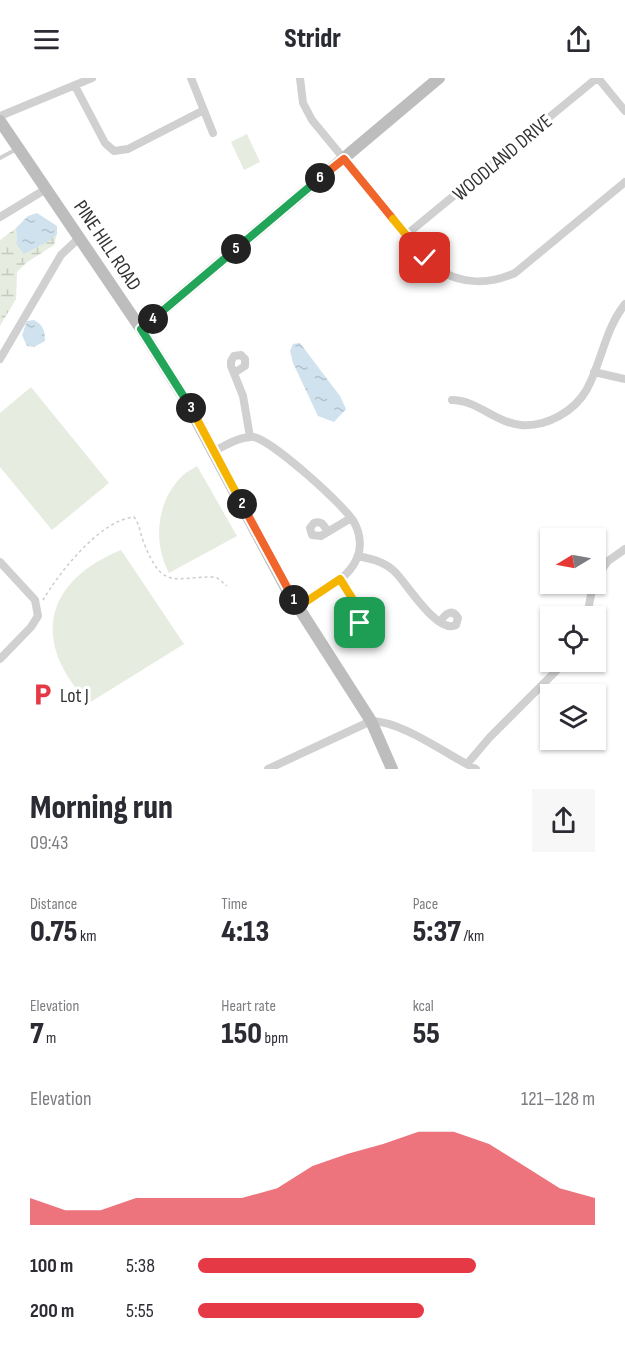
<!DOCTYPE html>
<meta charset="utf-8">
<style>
:root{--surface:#fff;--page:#f7f7f7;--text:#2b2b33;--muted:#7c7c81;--accent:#e63946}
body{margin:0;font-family:"Sofia Sans Condensed",sans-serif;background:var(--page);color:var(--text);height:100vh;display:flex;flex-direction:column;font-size:22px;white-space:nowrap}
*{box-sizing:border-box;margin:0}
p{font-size:20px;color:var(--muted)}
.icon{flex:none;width:33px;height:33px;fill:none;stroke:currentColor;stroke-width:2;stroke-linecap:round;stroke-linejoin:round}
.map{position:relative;height:691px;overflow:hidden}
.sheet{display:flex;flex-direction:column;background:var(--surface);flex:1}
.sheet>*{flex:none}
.needle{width:39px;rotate:260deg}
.fabs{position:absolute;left:540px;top:450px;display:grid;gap:12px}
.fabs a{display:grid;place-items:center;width:66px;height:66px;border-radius:0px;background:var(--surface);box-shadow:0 2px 4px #0004;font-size:30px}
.pin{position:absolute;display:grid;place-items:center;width:51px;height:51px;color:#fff;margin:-26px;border-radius:12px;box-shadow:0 3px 9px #0006}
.km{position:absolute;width:30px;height:30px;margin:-15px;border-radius:50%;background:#222;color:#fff;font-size:16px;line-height:30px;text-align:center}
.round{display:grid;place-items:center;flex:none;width:63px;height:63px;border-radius:0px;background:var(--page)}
.headline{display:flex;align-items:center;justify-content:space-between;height:102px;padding:0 30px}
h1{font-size:33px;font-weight:800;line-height:45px}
.stats{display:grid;grid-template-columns:repeat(3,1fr);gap:9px;height:102px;padding:6px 30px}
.stats div{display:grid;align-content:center}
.stats b{font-size:30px;font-weight:800}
.stats small{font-size:16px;font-weight:400}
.stats p{font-size:16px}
.chart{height:168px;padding:12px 30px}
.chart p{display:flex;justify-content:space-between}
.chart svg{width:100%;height:108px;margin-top:6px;fill:var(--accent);opacity:.7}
ul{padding:0 30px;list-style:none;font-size:20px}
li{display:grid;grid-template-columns:96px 72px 1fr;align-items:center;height:45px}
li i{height:15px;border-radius:8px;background:var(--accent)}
header{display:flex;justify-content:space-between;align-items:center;height:78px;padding:0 30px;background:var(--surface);font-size:27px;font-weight:800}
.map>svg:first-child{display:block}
.grass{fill:#e6ecdf}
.wetland{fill:url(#wetland-marsh)}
.water{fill:url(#water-ripples)}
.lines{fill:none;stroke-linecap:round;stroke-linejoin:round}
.path{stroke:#cdcdcd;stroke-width:1.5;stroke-dasharray:3 3;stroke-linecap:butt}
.lane{stroke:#d0d0d0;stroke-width:4}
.street{stroke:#d0d0d0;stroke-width:8}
.secondary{stroke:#bdbdbd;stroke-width:12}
.split-1-casing{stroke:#fff;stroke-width:12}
.split-2-casing{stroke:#fff;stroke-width:12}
.split-3-casing{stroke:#fff;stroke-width:12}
.split-4-casing{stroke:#fff;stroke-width:12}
.split-5-casing{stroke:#fff;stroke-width:12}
.split-6-casing{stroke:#fff;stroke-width:12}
.split-7-casing{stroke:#fff;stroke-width:12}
.split-8-casing{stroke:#fff;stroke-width:12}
.split-1{stroke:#f5b400;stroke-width:8}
.split-2{stroke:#f0652b;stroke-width:8}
.split-3{stroke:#f5b400;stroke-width:8}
.split-4{stroke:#22a559;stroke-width:8}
.split-5{stroke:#22a559;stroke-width:8}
.split-6{stroke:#22a559;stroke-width:8}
.split-7{stroke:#f0652b;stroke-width:8}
.split-8{stroke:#f5b400;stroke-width:8}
.labels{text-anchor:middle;stroke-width:6;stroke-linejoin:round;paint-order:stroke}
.street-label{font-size:20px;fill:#333;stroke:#fff}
.poi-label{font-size:20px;fill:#333;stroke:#fff;text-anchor:start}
</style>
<header><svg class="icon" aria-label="menu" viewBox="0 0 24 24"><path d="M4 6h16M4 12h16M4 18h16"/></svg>Stridr<svg class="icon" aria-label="share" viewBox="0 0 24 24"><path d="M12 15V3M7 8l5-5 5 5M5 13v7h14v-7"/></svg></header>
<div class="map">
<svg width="625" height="691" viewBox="0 0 625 691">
<defs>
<pattern id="wetland-marsh" width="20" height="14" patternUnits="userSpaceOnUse" patternTransform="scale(1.5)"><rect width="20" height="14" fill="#e6ecdf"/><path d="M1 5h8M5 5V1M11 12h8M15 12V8" fill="none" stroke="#c6cbc0"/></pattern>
<pattern id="water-ripples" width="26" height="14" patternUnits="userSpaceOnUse" patternTransform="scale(1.5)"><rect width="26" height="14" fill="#cfe2ee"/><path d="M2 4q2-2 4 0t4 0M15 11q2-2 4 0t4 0" fill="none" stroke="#b2c2cd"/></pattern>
</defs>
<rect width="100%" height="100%" fill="#fff"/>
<path class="grass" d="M247 56 260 84 244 92 231 64Z
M31 309 109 405 52 452 0 389V335Z
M197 388 237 458 169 495C153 465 156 425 181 399 185 395 192 391 197 388Z
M121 472 184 566 89 625C31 565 43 504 121 472Z"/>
<path class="wetland" d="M16 150 17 167 38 169 57 156 54 167 26 185 17 194 16 221 0 248V162Z"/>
<path class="water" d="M37 135 57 148V156L49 163 24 176 17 167 16 150 28 138Z
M34 242C43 247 45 252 45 263L34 269 27 268 22 257 27 243Z
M300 265 340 318 346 331 334 344 318 338 293 285 290 273 293 266Z"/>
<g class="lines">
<path class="path" d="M43 522C59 495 100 442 134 439 140 447 140 456 144 465 163 514 175 498 216 499L227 508"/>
<path class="lane" d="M0 80 15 72"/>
<path class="street" d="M191 0 213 55
M300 0 303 25 312 42 433 189C460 206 486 208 515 195L625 104
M598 0 625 33
M75 8 105 65 114 73 128 71 204 32
M0 38 92 0
M0 139 46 111
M406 157 597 0
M0 281 61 177 79 160
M594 294 625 301
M234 295 245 288V281L241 277 234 278 231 283V288L243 318 250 359
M452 322C477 322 496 345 521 347 547 349 575 333 587 311 602 283 605 251 625 226
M214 373C225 368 240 358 253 359 271 361 345 428 354 444 360 455 362 469 357 480 348 503 317 516 298 529
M328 454C324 448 322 442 314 445L310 450 312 457 321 458 351 440
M358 478C372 481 386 484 396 495 407 506 438 557 456 547L458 540C452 530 445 536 441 543
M0 484 35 522 38 538 31 549 0 581
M596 499 608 483 625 471
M340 502 362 536C358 541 359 545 363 549H370L374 543 369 535 362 536
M587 538 593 506
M467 686 490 659 565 584
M268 691 371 643C402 643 447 677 476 691"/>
<path class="secondary" d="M0 43 141 251 185 321 286 510 371 643 392 691
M141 251 439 0"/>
</g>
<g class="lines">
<defs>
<path id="split-1" d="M294 522 298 529 340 501 362 536 359 540 360 545"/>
<path id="split-2" d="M242 426 294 522"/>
<path id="split-3" d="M191 330 242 426"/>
<path id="split-4" d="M153 241 141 251 191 330"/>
<path id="split-5" d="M153 241 236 171"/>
<path id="split-6" d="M236 171 320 100"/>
<path id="split-7" d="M320 100 344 81 393 141"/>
<path id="split-8" d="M393 141 425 180"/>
</defs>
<use href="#split-1" class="split-1-casing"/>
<use href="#split-2" class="split-2-casing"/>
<use href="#split-3" class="split-3-casing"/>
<use href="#split-4" class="split-4-casing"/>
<use href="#split-5" class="split-5-casing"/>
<use href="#split-6" class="split-6-casing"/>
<use href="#split-7" class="split-7-casing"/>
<use href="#split-8" class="split-8-casing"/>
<use href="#split-1" class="split-1"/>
<use href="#split-2" class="split-2"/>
<use href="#split-3" class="split-3"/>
<use href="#split-4" class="split-4"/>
<use href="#split-5" class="split-5"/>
<use href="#split-6" class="split-6"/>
<use href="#split-7" class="split-7"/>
<use href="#split-8" class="split-8"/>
</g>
<defs>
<symbol id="parking-bare" viewBox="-9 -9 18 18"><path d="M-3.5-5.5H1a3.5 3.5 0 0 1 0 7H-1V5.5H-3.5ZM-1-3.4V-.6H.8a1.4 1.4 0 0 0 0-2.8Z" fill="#e63946" stroke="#fff" stroke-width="2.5" paint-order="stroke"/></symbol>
</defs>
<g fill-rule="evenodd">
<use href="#parking-bare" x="26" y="600" width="33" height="33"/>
</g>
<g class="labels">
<g class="street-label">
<text transform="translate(502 79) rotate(-40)" y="7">WOODLAND DRIVE</text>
<text transform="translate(108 167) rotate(56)" y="7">PINE HILL ROAD</text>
</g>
<g class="poi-label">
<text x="60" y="624">Lot J</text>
</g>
</g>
</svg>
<div class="fabs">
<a><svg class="needle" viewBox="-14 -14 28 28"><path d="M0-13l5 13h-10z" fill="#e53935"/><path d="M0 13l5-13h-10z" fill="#7c7c81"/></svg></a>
<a><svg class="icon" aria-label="locate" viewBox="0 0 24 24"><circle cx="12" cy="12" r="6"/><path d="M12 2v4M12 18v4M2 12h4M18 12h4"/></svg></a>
<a><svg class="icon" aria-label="layers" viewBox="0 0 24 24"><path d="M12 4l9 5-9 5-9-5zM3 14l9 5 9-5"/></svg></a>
</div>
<div class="pin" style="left:360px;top:545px;background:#1e9e55"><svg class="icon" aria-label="arrive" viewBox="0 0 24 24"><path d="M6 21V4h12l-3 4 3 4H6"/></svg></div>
<div class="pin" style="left:425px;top:180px;background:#d93025"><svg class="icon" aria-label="check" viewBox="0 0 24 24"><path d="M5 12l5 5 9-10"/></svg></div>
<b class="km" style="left:294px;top:522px">1</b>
<b class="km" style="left:242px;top:426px">2</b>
<b class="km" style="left:191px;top:330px">3</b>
<b class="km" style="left:153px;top:241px">4</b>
<b class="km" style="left:236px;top:171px">5</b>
<b class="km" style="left:320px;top:100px">6</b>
</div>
<section class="sheet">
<div class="headline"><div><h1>Morning run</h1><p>09:43</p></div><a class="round"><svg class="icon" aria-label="share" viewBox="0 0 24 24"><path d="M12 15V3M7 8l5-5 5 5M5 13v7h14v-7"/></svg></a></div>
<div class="stats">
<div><p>Distance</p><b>0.75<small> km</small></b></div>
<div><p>Time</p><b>4:13</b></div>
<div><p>Pace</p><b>5:37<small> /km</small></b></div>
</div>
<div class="stats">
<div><p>Elevation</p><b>7<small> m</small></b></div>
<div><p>Heart rate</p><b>150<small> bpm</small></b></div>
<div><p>kcal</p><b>55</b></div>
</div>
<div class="chart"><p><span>Elevation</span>121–128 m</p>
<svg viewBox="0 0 160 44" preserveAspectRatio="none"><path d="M0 44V33L10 38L20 38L30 33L40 33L50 33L60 33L70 29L80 20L90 15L100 11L110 6L120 6L130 11L140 20L150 29L160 33V44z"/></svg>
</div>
<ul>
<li><b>100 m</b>5:38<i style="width:70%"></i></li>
<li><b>200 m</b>5:55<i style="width:57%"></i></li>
</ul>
</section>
